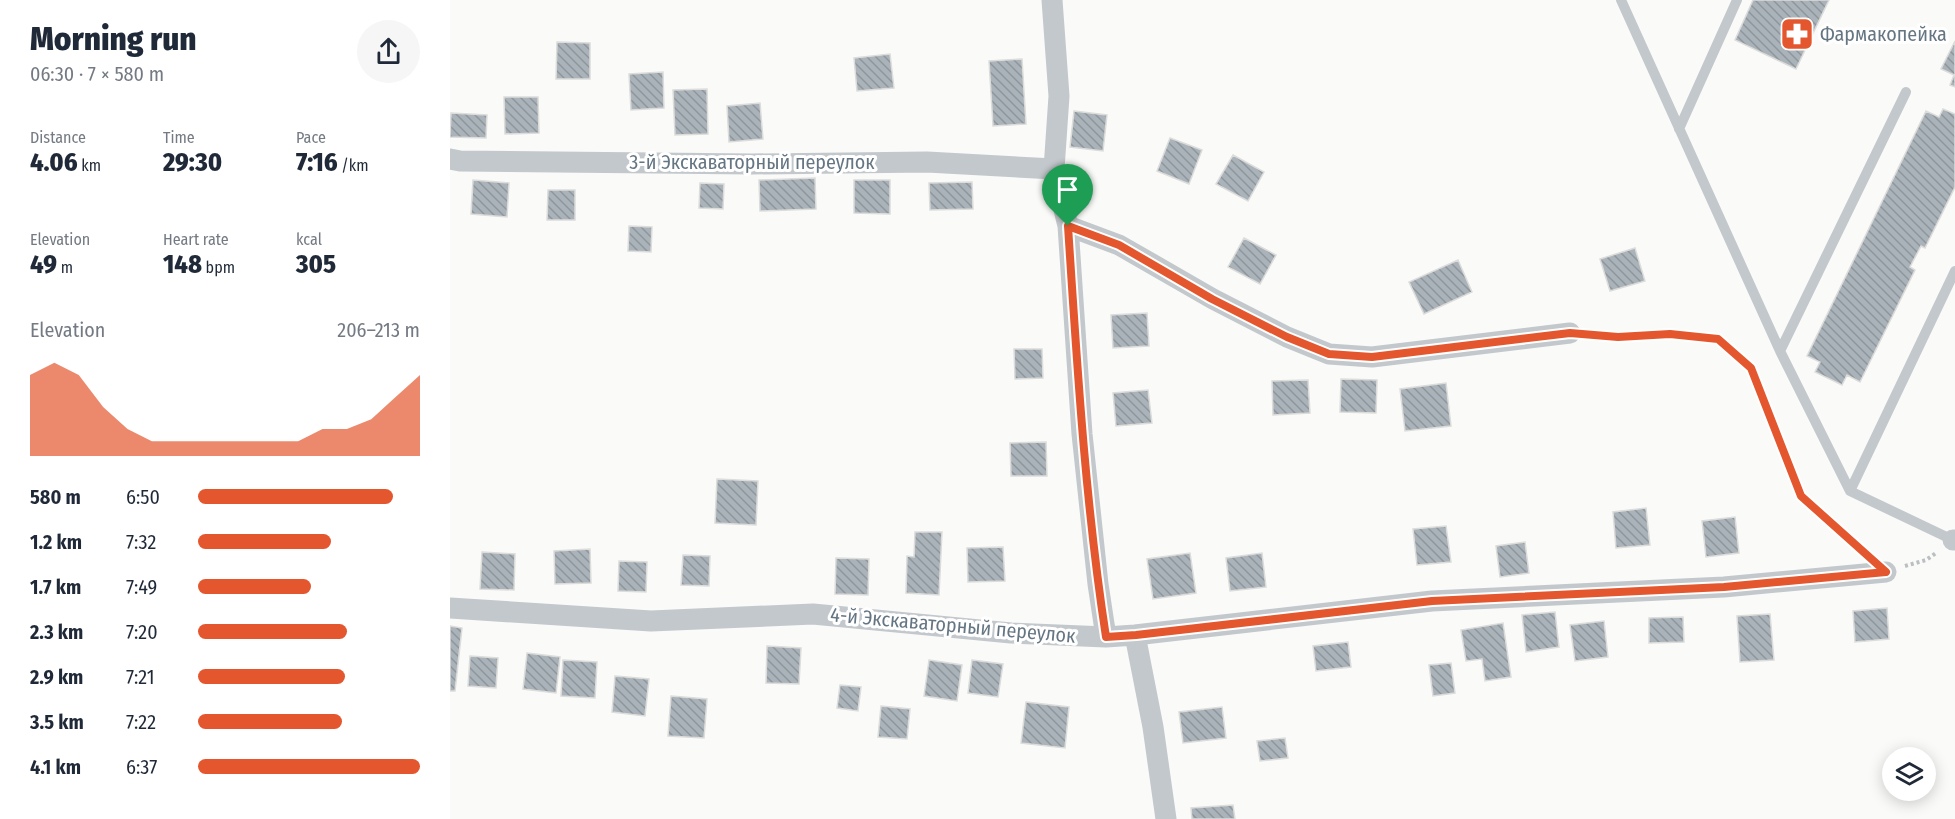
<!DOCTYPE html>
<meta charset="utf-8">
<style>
:root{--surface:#fff;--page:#f6f6f7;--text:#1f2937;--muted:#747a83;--accent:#e4572e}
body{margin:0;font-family:"Fira Sans Condensed",sans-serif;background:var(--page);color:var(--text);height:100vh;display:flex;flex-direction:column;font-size:22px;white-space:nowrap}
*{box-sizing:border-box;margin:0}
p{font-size:20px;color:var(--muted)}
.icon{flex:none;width:33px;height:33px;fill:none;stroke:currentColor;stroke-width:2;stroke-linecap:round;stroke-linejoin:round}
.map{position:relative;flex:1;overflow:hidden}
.drawer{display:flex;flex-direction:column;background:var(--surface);width:450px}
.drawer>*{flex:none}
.fabs{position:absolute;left:1432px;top:747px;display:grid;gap:12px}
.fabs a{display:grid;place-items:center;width:54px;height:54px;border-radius:50%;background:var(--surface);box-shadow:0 3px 15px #0003;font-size:30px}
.pin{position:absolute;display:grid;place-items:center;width:51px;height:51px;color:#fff;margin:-62px -26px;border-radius:50% 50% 50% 0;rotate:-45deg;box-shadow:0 0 6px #0007}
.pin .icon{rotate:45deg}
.round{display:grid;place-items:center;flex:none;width:63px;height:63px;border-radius:32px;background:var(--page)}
.head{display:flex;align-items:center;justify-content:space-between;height:102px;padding:0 30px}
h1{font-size:33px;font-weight:800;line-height:45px}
.figures{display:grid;grid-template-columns:repeat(3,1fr);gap:9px;height:102px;padding:6px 30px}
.figures div{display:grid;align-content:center}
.figures b{font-size:26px;font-weight:800}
.figures small{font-size:16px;font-weight:400}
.figures p{font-size:16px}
.chart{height:168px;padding:12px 30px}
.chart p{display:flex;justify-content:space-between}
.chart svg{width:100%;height:108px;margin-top:6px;fill:var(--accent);opacity:.7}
ul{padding:0 30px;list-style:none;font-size:20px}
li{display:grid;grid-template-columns:96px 72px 1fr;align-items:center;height:45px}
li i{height:15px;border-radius:8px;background:var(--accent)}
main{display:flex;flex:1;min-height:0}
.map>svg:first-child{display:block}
.building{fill:url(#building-back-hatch);stroke:#dcdcda;stroke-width:1.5}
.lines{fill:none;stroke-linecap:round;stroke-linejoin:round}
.path{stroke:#bbbfc2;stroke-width:4;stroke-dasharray:3 3;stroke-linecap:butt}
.service{stroke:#c3c8cc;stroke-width:10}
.minor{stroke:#c3c8cc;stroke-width:21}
.route-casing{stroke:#fff;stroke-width:12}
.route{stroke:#e4572e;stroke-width:8}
.labels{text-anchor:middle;stroke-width:6;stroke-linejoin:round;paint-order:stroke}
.poi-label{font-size:20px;fill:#657683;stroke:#fff;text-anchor:start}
.street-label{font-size:20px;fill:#657683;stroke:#fff}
</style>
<main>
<section class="drawer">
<div class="head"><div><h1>Morning run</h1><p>06:30 · 7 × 580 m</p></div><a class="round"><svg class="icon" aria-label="share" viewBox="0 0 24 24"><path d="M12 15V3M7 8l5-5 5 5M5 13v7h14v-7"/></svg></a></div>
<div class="figures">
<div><p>Distance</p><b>4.06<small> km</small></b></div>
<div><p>Time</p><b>29:30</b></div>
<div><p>Pace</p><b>7:16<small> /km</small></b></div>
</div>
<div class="figures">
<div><p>Elevation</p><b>49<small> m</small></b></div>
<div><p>Heart rate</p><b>148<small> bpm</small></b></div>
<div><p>kcal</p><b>305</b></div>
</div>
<div class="chart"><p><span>Elevation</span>206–213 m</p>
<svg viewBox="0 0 160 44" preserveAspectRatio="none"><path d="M0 44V11L10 6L20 11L30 24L40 33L50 38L60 38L70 38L80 38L90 38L100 38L110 38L120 33L130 33L140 29L150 20L160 11V44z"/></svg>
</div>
<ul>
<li><b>580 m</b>6:50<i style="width:88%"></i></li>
<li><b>1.2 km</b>7:32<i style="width:60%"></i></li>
<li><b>1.7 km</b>7:49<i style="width:51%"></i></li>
<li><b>2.3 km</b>7:20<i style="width:67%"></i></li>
<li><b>2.9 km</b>7:21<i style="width:66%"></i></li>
<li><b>3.5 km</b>7:22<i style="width:65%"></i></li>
<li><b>4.1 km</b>6:37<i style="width:100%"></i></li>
</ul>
</section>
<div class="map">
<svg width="1505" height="819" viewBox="0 0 1505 819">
<defs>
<pattern id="building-back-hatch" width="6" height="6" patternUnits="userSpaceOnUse" patternTransform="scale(1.5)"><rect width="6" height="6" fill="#aab3b9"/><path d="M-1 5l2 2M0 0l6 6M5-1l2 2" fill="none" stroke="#8e969c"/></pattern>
</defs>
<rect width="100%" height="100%" fill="#fafaf8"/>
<path class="building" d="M1303 0H1379L1346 69 1285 40Z
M1505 41V87L1500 85 1504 75 1491 69Z
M107 42 140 43V79H106Z
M440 54 444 88 407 91 404 58Z
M572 59 576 124 543 126 539 61Z
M213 72 214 108 181 110 179 74Z
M257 89 258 134 225 135 223 90Z
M54 97H88L89 133 55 134Z
M310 103 313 139 279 142 277 106Z
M1493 109 1505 114V187L1475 248 1471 246 1460 267 1465 270 1410 382 1397 375 1392 385 1365 372 1370 362 1357 356 1476 111 1489 117Z
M624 111 657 115 653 151 620 147Z
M1 113 37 115 36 138 0 137Z
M720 138 752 150 739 184 707 171Z
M783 155 814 172 798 201 766 184Z
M365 178 366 209 310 211 309 180Z
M23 180 59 183 57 217 21 214Z
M404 180H440V214L404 213Z
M522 182 523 209 480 210 479 183Z
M250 183 274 184 273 209 249 208Z
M98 190H125V220H97Z
M179 226 202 227 201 252 178 251Z
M794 238 826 255 810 284 778 267Z
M1185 248 1195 281 1160 291 1150 259Z
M1008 260 1022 292 974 314 959 282Z
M697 313 699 346 663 348 661 315Z
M564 349H592L593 378 565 379Z
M891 379 927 380 926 413 890 412Z
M858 380 860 413 823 415 822 381Z
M996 383 1001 426 955 431 950 389Z
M698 390 702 423 666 426 663 393Z
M596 442 597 476H561L560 443Z
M267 479 308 481 306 525 265 523Z
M1196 508 1200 545 1166 548 1163 512Z
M1285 517 1289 553 1256 557 1252 521Z
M996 526 1001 562 967 565 963 529Z
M465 532H492L489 595 456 593 457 556 464 557Z
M1075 542 1079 573 1050 577 1046 546Z
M553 547 555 581 518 582 517 548Z
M140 549 141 583 105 584 104 551Z
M32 552 65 554 64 590 30 589Z
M740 553 746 593 703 599 697 559Z
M812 553 816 587 780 591 776 558Z
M233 555 260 556 259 586 231 585Z
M386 558 419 559 418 595 385 594Z
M169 561 197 562 196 592 168 591Z
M1437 608 1439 639 1405 642 1403 611Z
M1105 612 1109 647 1076 652 1072 615Z
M1320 614 1324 660 1290 662 1287 616Z
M1233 617 1234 642 1199 643V618Z
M1154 621 1158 657 1125 661 1120 625Z
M1053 623 1061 677 1035 681 1032 659 1016 661 1011 630Z
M0 626 12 628 5 691H0Z
M898 642 901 667 866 671 863 646Z
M317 646 351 648 349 684 316 683Z
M77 653 110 657 106 693 73 689Z
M20 656 48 658 46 688 18 686Z
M113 660 147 662 145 698 111 696Z
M479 660 512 665 507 701 474 696Z
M522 660 553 664 548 697 518 693Z
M1001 663 1005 693 983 696 979 665Z
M165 676 199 679 195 716 162 712Z
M390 685 411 687 408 711 387 708Z
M221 696 257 699 254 738 218 736Z
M576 702 619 707 615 748 571 743Z
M431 706 460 709 457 739 428 737Z
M772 707 776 738 733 743 729 712Z
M835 738 838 758 810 761 807 741Z
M783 805 785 819H742L741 808Z"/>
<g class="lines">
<path class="path" d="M1142 335 1168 337 1220 334 1268 339 1301 368 1351 496 1414 552
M1455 566 1476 560 1486 553"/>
<path class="service" d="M1171 0 1330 351
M1229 129 1287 0
M1400 491 1330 351 1456 92
M1504 537 1503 540 1400 491 1505 271"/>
<path class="minor" d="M602 0 609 96 604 169 618 226 632 434 648 584 656 637
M0 159 10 161 302 164 477 162 604 169
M618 226 669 245 763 299 837 337 879 354 922 357 1120 333
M1503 540H1505
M0 608 201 621 363 614 561 633 656 637 685 635 982 601 1274 587 1436 572
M685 635 703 727 716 819"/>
</g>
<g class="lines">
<defs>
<path id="route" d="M618 226 669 245 762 299 837 337 879 354 922 357 1120 333 1168 337 1220 334 1268 339 1301 368 1351 496 1436 572 1274 587 982 601 686 635 656 637C635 501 627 363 618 226Z"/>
</defs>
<use href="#route" class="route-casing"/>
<use href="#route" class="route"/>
</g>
<defs>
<symbol id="pharmacy-square" viewBox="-11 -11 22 22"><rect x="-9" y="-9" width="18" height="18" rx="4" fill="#e4572e" stroke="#fff"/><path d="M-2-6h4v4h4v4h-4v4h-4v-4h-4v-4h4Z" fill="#fff"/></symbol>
</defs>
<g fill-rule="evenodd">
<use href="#pharmacy-square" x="1328" y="15" width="38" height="38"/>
</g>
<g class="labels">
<g class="poi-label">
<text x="1370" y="41">Фармакопейка</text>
</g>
<g class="street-label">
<text x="302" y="169">3-й Экскаваторный переулок</text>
<text transform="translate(503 625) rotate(5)" y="7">4-й Экскаваторный переулок</text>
</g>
</g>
</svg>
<div class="fabs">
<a><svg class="icon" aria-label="layers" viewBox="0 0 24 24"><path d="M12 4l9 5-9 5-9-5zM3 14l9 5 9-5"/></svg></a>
</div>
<div class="pin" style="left:618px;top:226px;background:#1e9e55"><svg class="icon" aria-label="arrive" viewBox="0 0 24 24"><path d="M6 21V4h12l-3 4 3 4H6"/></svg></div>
</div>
</main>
